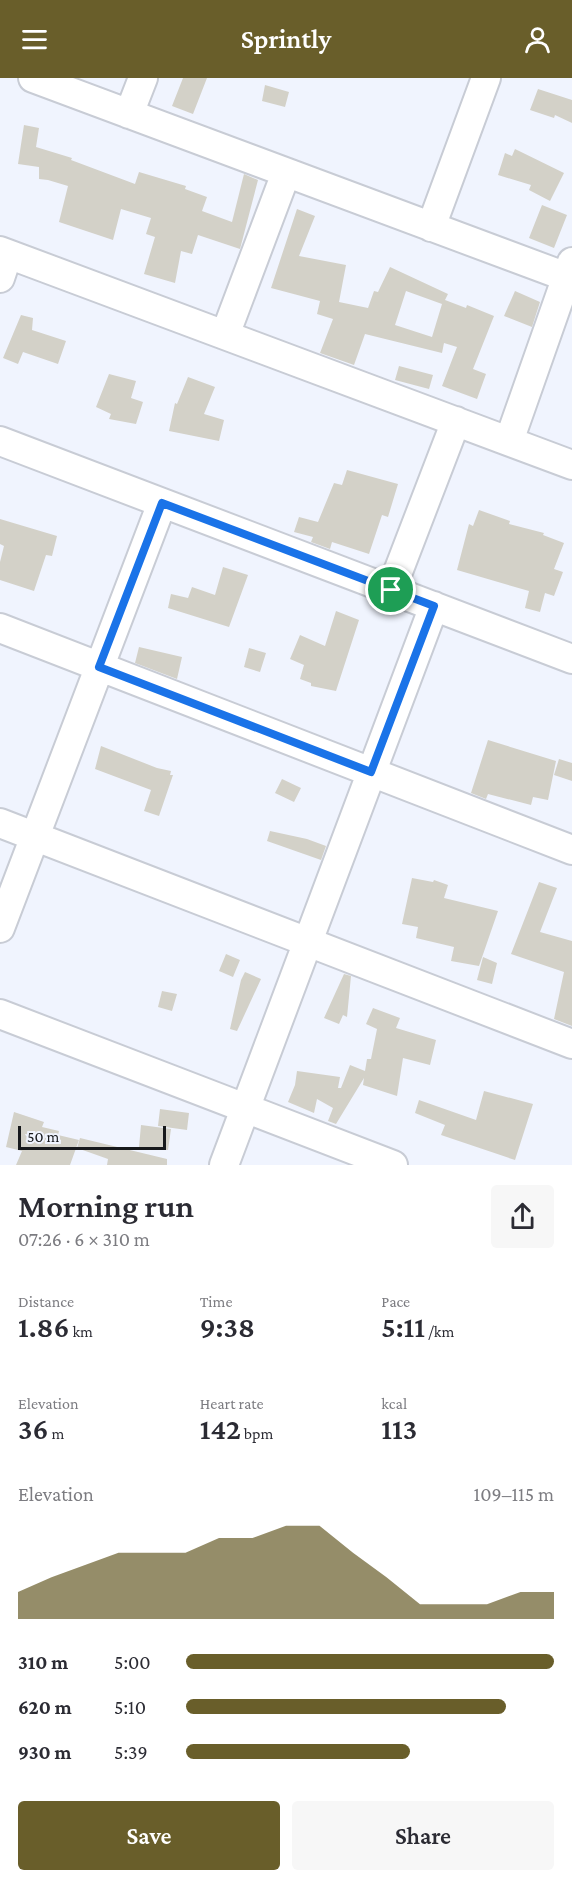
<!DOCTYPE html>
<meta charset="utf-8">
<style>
:root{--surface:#fff;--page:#f7f7f7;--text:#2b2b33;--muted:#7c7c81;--accent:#695e2a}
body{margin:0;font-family:"Crimson Pro",serif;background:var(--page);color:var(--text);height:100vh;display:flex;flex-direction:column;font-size:22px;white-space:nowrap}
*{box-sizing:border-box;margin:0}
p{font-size:20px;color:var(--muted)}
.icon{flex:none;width:33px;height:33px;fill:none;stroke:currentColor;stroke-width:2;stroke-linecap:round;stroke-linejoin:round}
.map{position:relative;height:1087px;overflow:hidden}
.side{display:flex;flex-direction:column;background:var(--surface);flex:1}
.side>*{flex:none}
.scale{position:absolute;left:18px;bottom:15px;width:148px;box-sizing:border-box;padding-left:6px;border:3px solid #17191c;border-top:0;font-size:16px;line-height:21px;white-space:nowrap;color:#17191c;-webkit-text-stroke:4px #f0f4fe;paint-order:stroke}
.pin{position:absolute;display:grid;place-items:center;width:51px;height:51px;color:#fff;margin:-26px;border:3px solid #fff;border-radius:50%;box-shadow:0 2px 6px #0007}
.round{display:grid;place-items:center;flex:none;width:63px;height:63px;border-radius:6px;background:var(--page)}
.summary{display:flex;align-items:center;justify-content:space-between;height:102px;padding:0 18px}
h1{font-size:33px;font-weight:600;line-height:45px}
.stats{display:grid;grid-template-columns:repeat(3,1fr);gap:9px;height:102px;padding:6px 18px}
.stats div{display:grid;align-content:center}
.stats b{font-size:30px;font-weight:600}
.stats small{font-size:16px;font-weight:400}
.stats p{font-size:16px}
.chart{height:168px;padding:12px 18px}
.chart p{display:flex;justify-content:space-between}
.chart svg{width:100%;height:108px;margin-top:6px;fill:var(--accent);opacity:.7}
.button{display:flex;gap:12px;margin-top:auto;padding:12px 18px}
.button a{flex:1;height:69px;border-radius:6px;background:var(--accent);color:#fff;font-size:24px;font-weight:600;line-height:69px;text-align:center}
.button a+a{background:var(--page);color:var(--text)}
ul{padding:0 18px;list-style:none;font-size:20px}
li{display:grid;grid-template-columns:96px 72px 1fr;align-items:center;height:45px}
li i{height:15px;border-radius:8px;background:var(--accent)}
header{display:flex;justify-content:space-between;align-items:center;height:78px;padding:0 18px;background:var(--accent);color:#fff;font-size:27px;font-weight:600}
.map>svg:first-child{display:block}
.building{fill:#d3d1c8;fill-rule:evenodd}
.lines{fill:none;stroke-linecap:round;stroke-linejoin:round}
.minor-casing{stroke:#c8ccd5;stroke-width:32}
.minor{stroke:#fff;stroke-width:28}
.route-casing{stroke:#fff;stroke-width:12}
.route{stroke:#1a73e8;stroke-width:8}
</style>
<header><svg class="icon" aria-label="menu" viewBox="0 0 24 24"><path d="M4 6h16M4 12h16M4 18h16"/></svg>Sprintly<svg class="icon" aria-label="person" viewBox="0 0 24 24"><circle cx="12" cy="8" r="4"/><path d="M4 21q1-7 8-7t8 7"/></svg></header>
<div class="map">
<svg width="572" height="1087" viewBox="0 0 572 1087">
<rect width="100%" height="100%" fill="#f0f4fe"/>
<path class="building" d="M183 0H207L193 36 172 28Z
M265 7 289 14 285 29 262 23Z
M538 11 572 22V45L555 37 554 40 530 32Z
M24 47 39 50 36 69 72 80 71 82 135 106 139 94 186 108 185 111 207 119 202 133 232 144 244 96 258 102 240 171 198 157 192 176 181 173 175 205 144 196 155 159 146 156 151 140 121 131 113 162 59 144 68 108 48 102 39 101V89L18 86Z
M515 71 564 95 550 123 529 112 531 107 498 97 505 75 512 78Z
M542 127 567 137 554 170 529 160Z
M297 131 315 138 299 178 346 187 339 224 368 230 374 213 378 214 390 189 448 216 445 222 466 230 467 227 494 238 473 291 486 296 477 321 442 308 457 269 444 265 442 275 365 256 354 287 320 275 333 241 317 236 320 223 271 210ZM406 213 442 226 432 259 395 247Z
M515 213 540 224 532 249 504 238Z
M21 237 33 240 32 252 66 263 58 286 23 274 18 286 3 280Z
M399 288 433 297 429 311 395 302Z
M109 296 136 303 131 320 143 324 136 346 109 341 111 336 96 329Z
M188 299 215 309 204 336 224 342 219 363 169 353 175 325 177 326Z
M347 392 398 406 388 439 382 437 369 476 332 464 330 471 311 464 313 459 294 454 299 439 318 444 334 405 342 407Z
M479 432 510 443 509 446 544 455 543 457 564 465 554 491 563 494 554 518 545 515 540 534 525 530 529 513 457 492 469 446 473 448Z
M0 441 57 458 52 478 46 477 34 513 0 502V484L4 468 0 466Z
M223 489 248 497 229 549 168 530 171 516 188 520 192 509 215 517Z
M336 533 359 542 336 613 311 608V605L300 601 304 587 290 581 300 557 325 568Z
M139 569 182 579 177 601 135 585Z
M249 570 266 575 260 594 244 589Z
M488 662 556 683 548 722 533 719 531 727 488 716 486 721 471 715Z
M101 668 157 690 171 693 170 697H173L159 738 144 733 151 712 95 691Z
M559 681 572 685V703L554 697Z
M282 701 301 710 294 724 275 715Z
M270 753 307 761 326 768 321 782 267 763Z
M412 800 433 804 434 802 448 807 444 820 498 833 479 888 451 883 454 869 416 860 418 849 402 846Z
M539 804 557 810 540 854 572 863V948L554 941 564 894 511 876Z
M226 876 240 882 233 899 219 893Z
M483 879 497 885 492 906 477 902Z
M245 894 261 901 237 953 230 951 241 902Z
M344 896 351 898 347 939 343 937 339 946 324 940Z
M162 913 177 916 172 933 158 929Z
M373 930 400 940 396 950 436 962 430 987 403 980 397 1018 363 1007 364 1000 336 1046 328 1043 333 1030 317 1021 314 1035 288 1024 295 1007 297 993 340 999 338 1010H341L350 987 365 993 367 981H371L377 951 366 946Z
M484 1013 533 1026 515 1082 441 1057 445 1047 415 1035 419 1022 476 1042Z
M160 1031 189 1035 187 1052 158 1048Z
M14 1034 44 1044 42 1049 59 1053 58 1057 79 1062 70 1087H16L22 1073 6 1069Z
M141 1047 171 1051 168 1072 139 1069Z
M80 1060 167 1081V1087H107L108 1081 77 1070Z"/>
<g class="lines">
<defs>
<path id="minor" d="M33 0 572 201
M129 36 143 0
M431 149 486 0
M0 173 572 387
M0 200 8 176
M225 257 286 95
M0 363 572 581
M509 363 572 184
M391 512 456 343
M0 550 572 772
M0 745 572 966
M0 850 162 425
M0 936 393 1087
M224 1087 434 528"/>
</defs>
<use href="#minor" class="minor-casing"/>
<use href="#minor" class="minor"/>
</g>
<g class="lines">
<defs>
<path id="route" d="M162 425 434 528 371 694 99 589Z"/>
</defs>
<use href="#route" class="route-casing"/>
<use href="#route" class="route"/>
</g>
</svg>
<div class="scale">50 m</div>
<div class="pin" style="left:391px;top:512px;background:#1e9e55"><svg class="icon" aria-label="arrive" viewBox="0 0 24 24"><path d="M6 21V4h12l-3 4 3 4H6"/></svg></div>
</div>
<section class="side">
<div class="summary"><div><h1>Morning run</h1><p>07:26 · 6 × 310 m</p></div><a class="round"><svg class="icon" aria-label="share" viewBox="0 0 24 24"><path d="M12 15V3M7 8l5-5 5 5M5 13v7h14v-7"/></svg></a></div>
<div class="stats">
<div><p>Distance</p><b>1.86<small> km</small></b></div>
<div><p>Time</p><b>9:38</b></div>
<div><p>Pace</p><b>5:11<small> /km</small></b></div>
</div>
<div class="stats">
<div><p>Elevation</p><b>36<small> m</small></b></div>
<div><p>Heart rate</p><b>142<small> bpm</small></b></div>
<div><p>kcal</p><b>113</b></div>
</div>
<div class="chart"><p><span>Elevation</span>109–115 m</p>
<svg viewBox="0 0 160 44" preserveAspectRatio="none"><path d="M0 44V33L10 27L20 22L30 17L40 17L50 17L60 11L70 11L80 6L90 6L100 17L110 27L120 38L130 38L140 38L150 33L160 33V44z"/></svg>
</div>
<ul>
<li><b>310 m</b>5:00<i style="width:100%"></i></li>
<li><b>620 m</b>5:10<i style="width:87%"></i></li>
<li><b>930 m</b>5:39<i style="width:61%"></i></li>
</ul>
<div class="button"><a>Save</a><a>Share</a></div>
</section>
